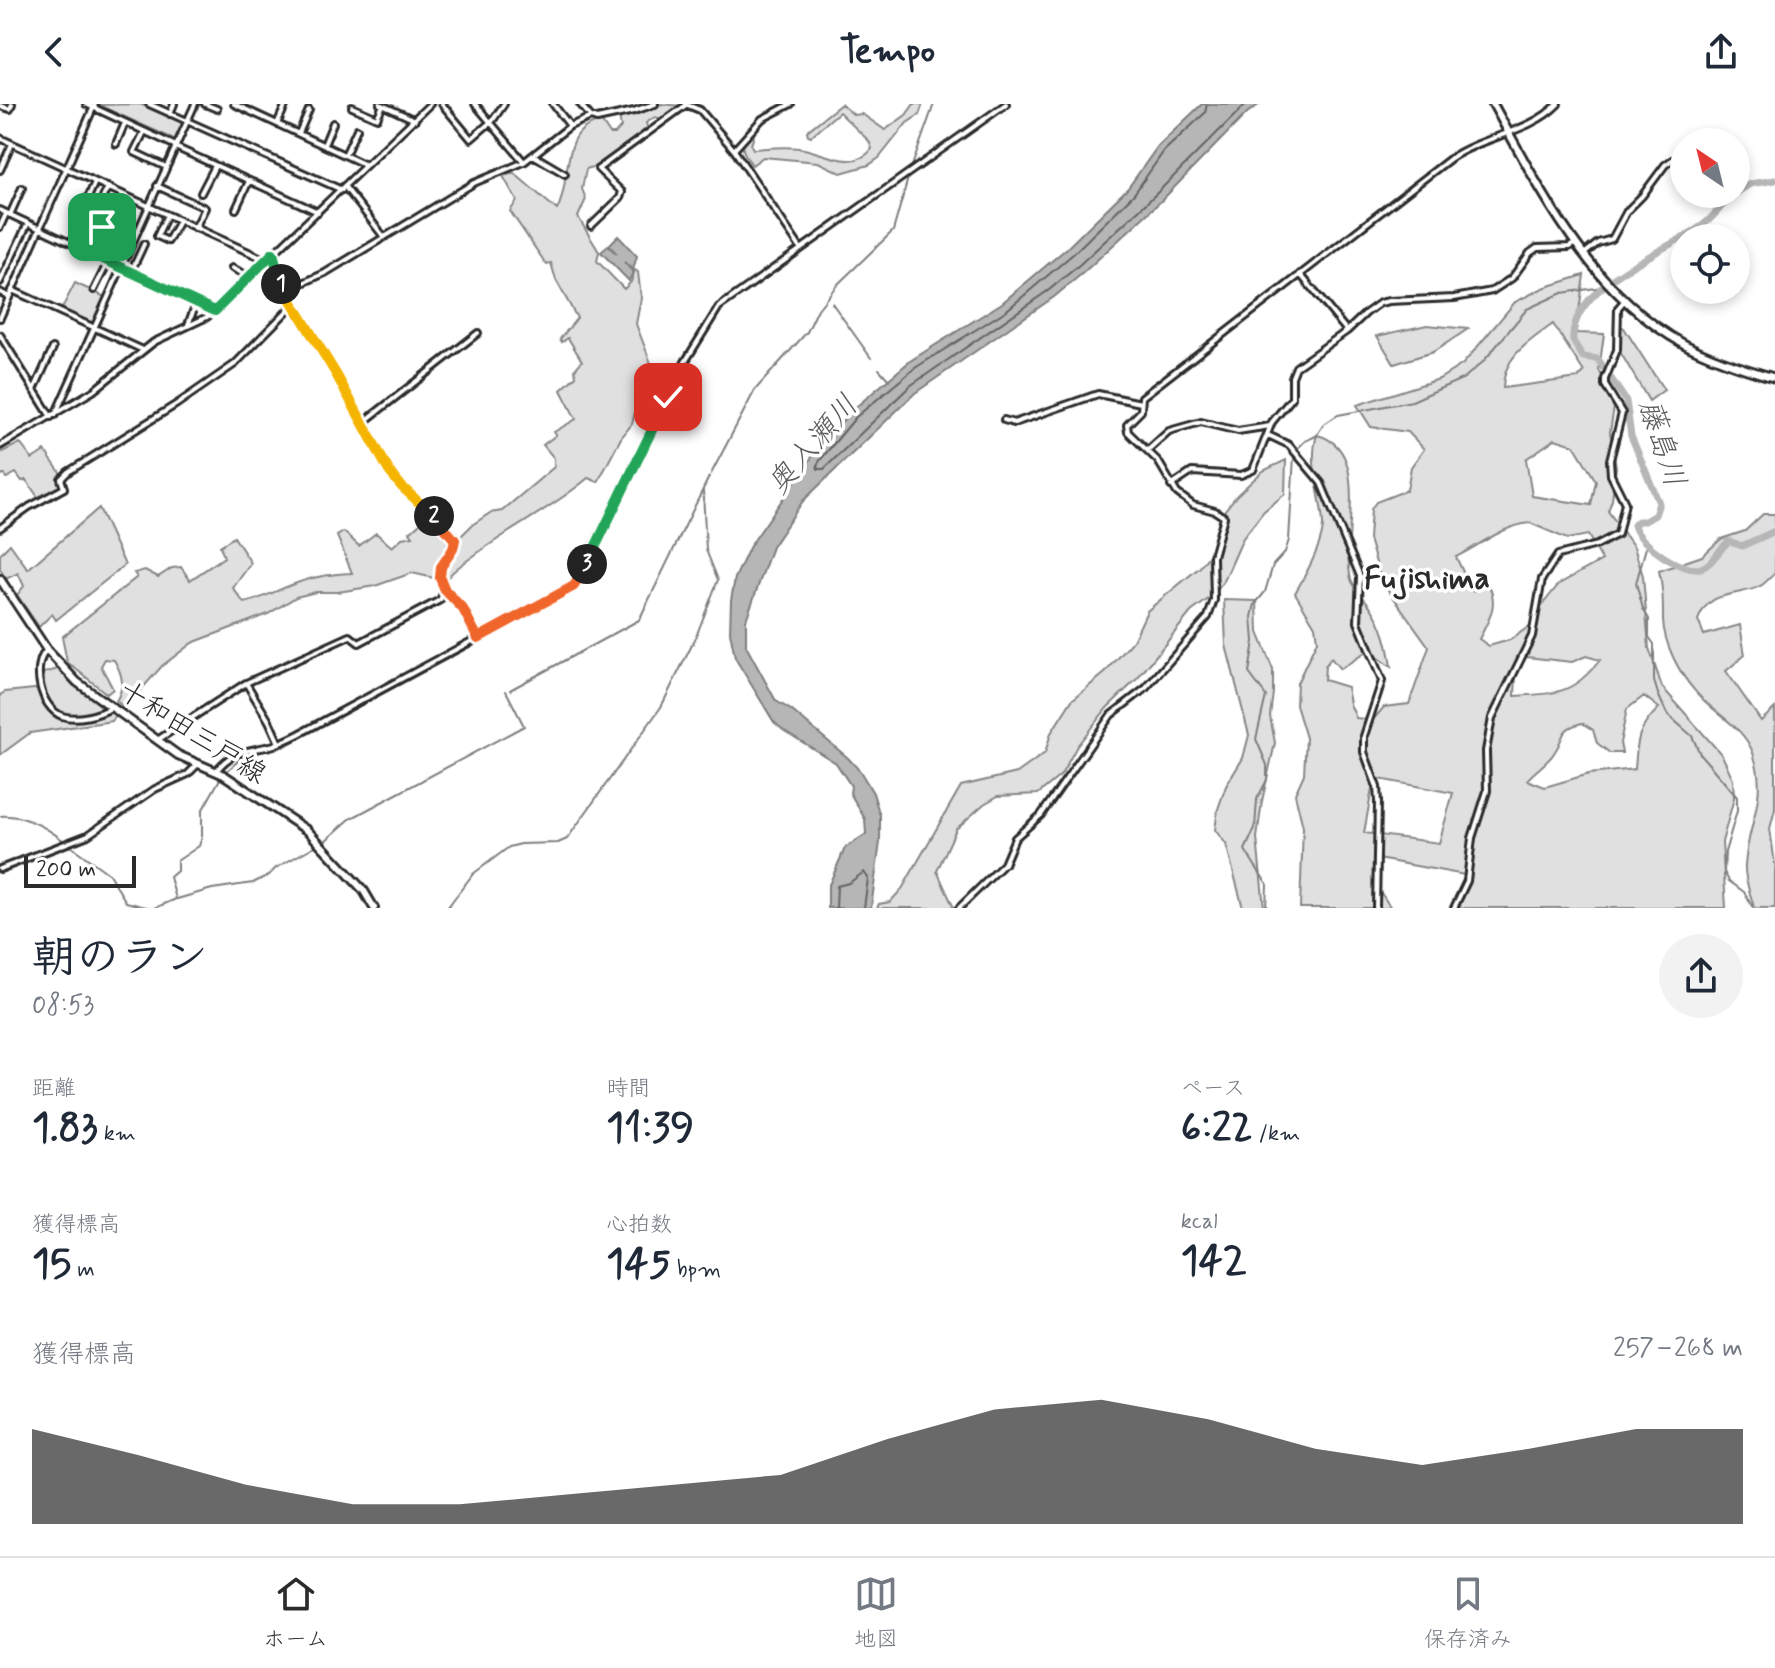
<!DOCTYPE html>
<html lang="ja">
<meta charset="utf-8">
<style>
:root{--surface:#fff;--page:#f2f2f3;--text:#1f2937;--muted:#747a83;--line:#e0e1e3;--accent:#2b2b2b}
body{margin:0;font-family:Mynerve,"Klee One",sans-serif;background:var(--page);color:var(--text);height:100vh;display:flex;flex-direction:column;font-size:30px;white-space:nowrap}
*{box-sizing:border-box;margin:0}
p{font-size:26px;color:var(--muted)}
.icon{flex:none;width:44px;height:44px;fill:none;stroke:currentColor;stroke-width:2;stroke-linecap:round;stroke-linejoin:round}
.map{position:relative;height:804px;overflow:hidden}
.sheet{display:flex;flex-direction:column;background:var(--surface);flex:1}
.sheet>*{flex:none}
.needle{width:52px;rotate:325deg}
.buttons{position:absolute;left:1670px;top:24px;display:grid;gap:16px}
.buttons a{display:grid;place-items:center;width:80px;height:80px;border-radius:50%;background:var(--surface);box-shadow:0 4px 12px #0003;font-size:40px}
.scale{position:absolute;left:24px;bottom:20px;width:112px;box-sizing:border-box;padding-left:8px;border:4px solid #2b2b2b;border-top:0;font-size:22px;line-height:28px;white-space:nowrap;color:#2b2b2b;-webkit-text-stroke:6px #fff;paint-order:stroke}
.pin{position:absolute;display:grid;place-items:center;width:68px;height:68px;color:#fff;margin:-34px;border-radius:16px;box-shadow:0 4px 12px #0006}
.km{position:absolute;width:40px;height:40px;margin:-20px;border-radius:50%;background:#222;color:#fff;font-size:22px;line-height:40px;text-align:center}
.round{display:grid;place-items:center;flex:none;width:84px;height:84px;border-radius:42px;background:var(--page)}
.overview{display:flex;align-items:center;justify-content:space-between;height:136px;padding:0 32px}
h1{font-size:44px;font-weight:700;line-height:60px}
.figures{display:grid;grid-template-columns:repeat(3,1fr);gap:12px;height:136px;padding:8px 32px}
.figures div{display:grid;align-content:center}
.figures b{font-size:40px;font-weight:700}
.figures small{font-size:22px;font-weight:400}
.figures p{font-size:22px}
.chart{height:224px;padding:16px 32px}
.chart p{display:flex;justify-content:space-between}
.chart svg{width:100%;height:144px;margin-top:8px;fill:var(--accent);opacity:.7}
header{display:flex;justify-content:space-between;align-items:center;height:104px;padding:0 32px;background:var(--surface);font-size:36px;font-weight:700}
.tab-bar{display:flex;justify-content:space-around;align-items:center;height:112px;border-top:2px solid var(--line);background:var(--surface);font-size:22px;color:var(--muted)}
.tab-bar a{display:grid;justify-items:center;gap:4px}
.tab-bar .on{color:var(--accent)}
.map>svg:first-child{display:block}
.green{fill:#e0e0e0;stroke:#868686;stroke-width:2;fill-rule:evenodd}
.water{fill:#b6b6b6;stroke:#7e7e7e;stroke-width:2}
.lines{fill:none;stroke-linecap:round;stroke-linejoin:round}
.shore{stroke:#636363;stroke-width:2}
.stream{stroke:#7e7e7e;stroke-width:2}
.river{stroke:#b6b6b6;stroke-width:7}
.minor-casing{stroke:#2b2b2b;stroke-width:10}
.major-casing{stroke:#2b2b2b;stroke-width:12}
.minor{stroke:#fff;stroke-width:4}
.major{stroke:#fff;stroke-width:6}
.split-1-casing{stroke:#fff;stroke-width:16}
.split-2-casing{stroke:#fff;stroke-width:16}
.split-3-casing{stroke:#fff;stroke-width:16}
.split-4-casing{stroke:#fff;stroke-width:16}
.split-1{stroke:#22a559;stroke-width:10}
.split-2{stroke:#f5b400;stroke-width:10}
.split-3{stroke:#f0652b;stroke-width:10}
.split-4{stroke:#22a559;stroke-width:10}
.labels{text-anchor:middle;stroke-width:7;stroke-linejoin:round;paint-order:stroke}
.street-label{font-size:28px;fill:#2b2b2b;stroke:#fff}
.water-label{font-size:30px;font-style:italic;fill:#5c5c5c;stroke:#fff}
.quarter-label{font-size:32px;font-weight:bold;fill:#2b2b2b;stroke:#fff}
</style>
<header><svg class="icon" aria-label="back" viewBox="0 0 24 24"><path d="M15 5l-7 7 7 7"/></svg>Tempo<svg class="icon" aria-label="share" viewBox="0 0 24 24"><path d="M12 15V3M7 8l5-5 5 5M5 13v7h14v-7"/></svg></header>
<div class="map">
<svg width="1775" height="804" viewBox="0 0 1775 804">
<rect width="100%" height="100%" fill="#fff"/>
<filter id="ink" filterUnits="userSpaceOnUse"><feTurbulence type="fractalNoise" baseFrequency=".0125" numOctaves="2"/><feDisplacementMap in="SourceGraphic" scale="16" xChannelSelector="R" yChannelSelector="G"/><feConvolveMatrix kernelMatrix="1 2 1 2 8 2 1 2 1" color-interpolation-filters="sRGB"/></filter>
<g filter="url(#ink)">
<path class="green" d="M140 0 183 19 176 36 98 1Z
M661 0 681 2 662 15 655 13 646 19 648 26 596 62 586 65 582 85 586 95 578 113 599 148 597 157 624 185 631 178 635 166 638 168 641 194 636 220 652 262 645 265 649 274 640 289 632 320 621 334 598 378 588 374C555 402 515 422 479 448 467 457 456 463 446 475L444 465 457 446 459 434 472 421 490 409 502 407 554 363V354L543 341 556 331 554 328 576 315 561 286 576 272 575 265 582 257 568 234 562 238 560 235 577 214 556 176 551 159 546 160 510 107 517 97 503 72 514 69 557 106C572 79 559 21 602 18L610 30H615L621 23 619 13Z
M841 0 854 11 862 10 885 26 906 11 914 0H923L919 11 907 19 879 54 869 61 841 69 818 58 763 53 752 61C742 47 739 44 750 30L754 32 751 41 753 45C769 44 782 42 799 44 822 47 853 69 872 45L869 37 839 8 811 32 808 31 807 27Z
M1584 171 1576 229 1604 230 1599 266 1615 297 1610 328 1616 363 1612 396 1608 407 1634 443 1643 472 1649 544 1662 583 1722 651 1733 675 1734 694 1722 738 1726 804H1453L1465 771 1378 755 1379 786 1391 804H1300L1303 723 1295 690 1304 670 1306 634 1296 601 1297 579 1317 537 1315 522 1295 489C1305 472 1324 438 1323 419 1321 389 1308 360 1317 331 1373 344 1340 435 1351 475 1354 485 1366 495 1372 505 1384 524 1388 541 1391 563L1368 547 1340 565 1331 554 1325 562 1324 576 1347 583 1350 600 1356 614 1373 616 1384 603 1409 600 1429 543 1381 476 1369 435 1371 405 1376 398 1407 386 1411 363 1424 345 1408 328 1371 323 1357 301 1439 275 1463 260 1515 198 1543 184ZM1553 220 1584 268 1578 274 1503 284C1503 252 1530 237 1553 220ZM1555 335 1574 341 1596 377 1591 401 1532 392 1526 355ZM1530 419 1567 435 1588 431 1602 456 1559 480 1543 500 1531 521 1510 536 1489 542 1479 535C1488 518 1499 501 1489 482L1472 487 1456 453C1481 441 1502 422 1530 419ZM1517 552 1572 558 1586 552 1600 556C1572 591 1557 589 1515 592ZM1644 592 1659 604C1637 625 1637 636 1635 665L1589 670 1545 683 1527 676C1534 667 1548 659 1554 649 1566 632 1558 625 1582 619L1593 626 1597 639 1610 649H1622L1620 639 1627 605ZM1374 674 1453 689 1439 739 1364 729Z
M75 179 105 193 92 221 61 206Z
M1614 218 1624 224 1664 286 1649 297 1616 241Z
M1427 221 1468 225 1433 248 1394 260 1377 232Z
M20 339 32 355 45 347 62 371 59 377 62 383 40 396 26 376 22 377 16 369 7 374 4 370 0 372V349Z
M1286 356 1285 390 1264 407 1243 434 1225 475 1214 491 1191 508 1138 574 1107 604 1077 642 1061 671 1038 690 998 692 984 700 956 725 937 767 954 804H877L879 800 890 798 902 785 961 682 1017 669 1045 649 1051 629 1072 596 1105 569 1133 537 1147 507 1200 463 1219 438 1225 406 1237 391 1263 367Z
M99 404 125 461 56 516 52 510 39 523 17 491 24 482 18 469 6 475 0 465V450L10 440 28 465Z
M1763 410H1775V469C1770 473 1765 480 1760 482 1739 494 1710 483 1698 516L1704 531 1740 521 1745 551 1726 567 1761 617 1775 604V705L1770 725 1775 760V804H1754C1751 791 1744 775 1745 762 1747 720 1769 694 1753 649 1743 621 1712 609 1695 587 1679 569 1664 540 1663 516 1663 498 1663 484 1659 467L1702 452 1721 435 1745 427Z
M428 412C459 445 447 436 434 474L412 469 375 482 338 488H316L296 493 268 510 192 539 162 562 125 604 116 597C125 582 123 571 114 556L105 555 101 562 113 585 107 590 67 558 62 533 137 473 134 469 145 466 158 473 172 464 181 463 190 476 224 453 220 442 234 433 251 459 233 484 244 499C263 495 278 485 297 479 314 472 334 470 352 469L337 432 344 428 359 442 376 429 392 443 402 434 413 432 410 428Z
M1224 496 1257 497 1258 528 1273 566V589L1270 612 1275 639 1262 697 1257 734 1264 804H1243L1226 740 1215 726 1218 705 1226 682 1243 654 1249 631 1226 541Z
M58 565 115 612 112 617 30 629 0 651V591L5 588 44 584V569Z"/>
<path class="water" d="M1202 0H1260L1247 9 1162 96 1084 168 1054 193 915 289 803 397 772 443 746 516V542L776 597 791 606 848 654 860 667 873 689 880 712V738L871 804H828V783L845 744 866 730 865 715 850 689 851 682 836 659 783 626 774 618 735 554 730 528 731 496 735 474 750 442 814 350 850 308 910 257 1002 199 1067 144 1128 84 1158 42Z
M618 132 637 152 633 166 624 158 633 168 629 177 601 148 608 142 617 150 609 141Z"/>
<g class="lines">
<path class="shore" d="M1207 0 1205 9 1164 47 1134 90 1073 150 1007 206 915 264 856 313 821 355 817 361 818 365H824L910 282 1049 186 1078 162 1156 90 1246 0
M836 804 837 782 849 779 864 768 868 774 864 804"/>
<path class="stream" d="M912 62 934 0
M832 199 871 254
M165 236 211 215 435 0
M879 265 889 276
M1296 346 1305 337 1316 332 1324 320 1338 311 1412 297 1464 274 1483 258 1527 205 1562 189 1603 183
M0 347 98 287 158 240
M711 370 755 286 807 228 818 205 837 181 893 127 908 74
M1647 440 1636 479 1643 505 1649 515V533L1654 540V577L1658 590 1667 610 1692 632 1700 650 1737 693V707L1725 748 1724 768 1729 777 1744 788 1753 804
M486 534 577 483 626 384
M510 586 639 516 709 373
M283 643 477 539
M228 666 246 650 278 644
M0 712C24 710 46 723 64 737
M325 737 350 715 524 622 506 587
M72 743 109 770 126 798 150 804
M177 795 212 785 253 779 269 771 276 764 315 742
M155 804 176 795 170 773 177 767V757L199 742 202 733V707L220 675
M447 804 473 770 509 743 521 740 558 739 567 735 661 603 695 535 718 476 706 446 703 387
M1266 804 1267 780 1245 746 1255 724 1257 695 1267 676V661L1256 635 1266 592 1249 569 1254 537 1252 513 1255 500 1265 488 1273 461 1285 448 1289 436 1294 352"/>
<path class="river" d="M1736 89 1750 80 1775 76
M1734 90C1723 99 1715 112 1703 121 1665 148 1569 182 1573 237L1583 253 1598 255 1626 297 1631 332 1659 399 1655 411 1645 417H1638L1634 421C1638 439 1682 470 1701 464 1714 459 1718 446 1729 437L1742 442 1775 427"/>
<defs>
<path id="minor" d="M86 0 176 42
M149 0 342 86
M205 0 217 5
M234 0 366 61
M380 0 415 16
M442 0 471 35 493 16 504 0
M475 0 524 58
M553 0 570 22
M580 0 591 13
M685 0 700 6 734 46 801 145
M0 2 10 5 12 0
M352 3 377 14 383 1
M170 10 174 0
M277 20 286 0
M144 28 134 48 166 63
M299 29 309 6
M0 34 266 156
M116 40 125 19
M324 41 333 19
M175 43 318 108
M734 46 762 15 791 0
M345 51 357 25
M533 51 565 70
M0 66 12 40
M157 82 205 104 195 124
M345 83 384 133
M201 89 215 62
M83 105 95 78
M236 105 249 77
M0 106 215 207
M10 111 22 84
M167 111 157 132 168 137 179 117
M94 112 108 83
M591 122 620 94 622 88 598 65 686 1
M0 123 6 110
M90 149 102 123
M274 150 279 177 336 270 389 367 402 383 453 431 455 441 441 463 440 474 445 486 463 505 478 534
M1584 150 1598 139 1612 135 1627 107 1642 92 1665 61 1672 56
M232 164 248 172
M131 168 144 140
M1300 170 1347 227
M0 178 28 119
M12 186 143 246
M94 186 108 158
M285 187 325 169 474 79 524 58 570 22 591 13 597 15 634 7 655 0
M0 188 9 193
M0 214 95 0
M188 221 196 199
M0 231 51 313
M34 286 53 244
M55 311 195 0
M1004 316 1014 319 1098 290 1141 299
M364 318 478 229
M1268 331 1289 341 1321 379 1360 472 1358 518 1382 577 1364 632V648L1377 683 1378 698 1376 804
M0 342 93 287 154 238 207 213 430 0
M1148 346 1169 327 1201 318 1238 327 1270 322
M1171 382 1192 368 1241 371 1253 366 1272 318 1292 294V273L1296 263 1347 227 1366 209 1380 199 1389 197 1454 194 1492 187 1512 174 1530 149 1537 144 1569 143 1576 139
M0 424 29 403 64 384 61 375 68 368 177 300 235 260 293 201
M47 546C31 561 40 604 62 612 77 617 98 611 111 604
M246 579 269 617 279 639
M159 635 246 579 350 532 359 539 440 496 445 486
M216 667C234 644 249 648 274 641 283 638 291 634 299 630L574 482 685 258 719 203 1006 0
M0 765 88 731 155 685 188 670 197 661
M959 804 1004 760 1015 734 1041 711 1111 611 1146 584 1208 513 1214 496 1213 452 1224 413 1215 407 1193 401 1177 389 1158 357 1128 328 1127 321 1141 307 1142 293 1451 54C1483 32 1530 29 1558 0
M1454 804 1467 777 1472 734 1487 687 1486 647 1492 614 1532 532 1542 475 1558 451 1597 441 1618 430 1625 399 1611 371 1610 356 1622 309 1605 281V275L1617 246 1618 204 1624 197"/>
<path id="major" d="M1493 0C1542 89 1591 189 1684 240 1712 255 1744 265 1775 274
M0 475 47 546 77 578 178 651 224 671 308 727 364 787 374 804"/>
</defs>
<use href="#minor" class="minor-casing"/>
<use href="#major" class="major-casing"/>
<use href="#minor" class="minor"/>
<use href="#major" class="major"/>
</g>
</g>
<g class="lines" filter="url(#ink)">
<defs>
<path id="split-1" d="M102 123 90 149 215 207 273 149 281 180"/>
<path id="split-2" d="M281 180 336 270 389 367 402 383 434 412"/>
<path id="split-3" d="M434 412 455 436 453 445 441 463 440 474 445 486 463 505 478 534 574 482 587 460"/>
<path id="split-4" d="M587 460 668 293"/>
</defs>
<use href="#split-1" class="split-1-casing"/>
<use href="#split-2" class="split-2-casing"/>
<use href="#split-3" class="split-3-casing"/>
<use href="#split-4" class="split-4-casing"/>
<use href="#split-1" class="split-1"/>
<use href="#split-2" class="split-2"/>
<use href="#split-3" class="split-3"/>
<use href="#split-4" class="split-4"/>
</g>
<g class="labels">
<g class="street-label">
<text transform="translate(193 627) rotate(32)" y="10">十和田三戸線</text>
</g>
<g class="water-label">
<text transform="translate(1663 339) rotate(72)" y="10">藤島川</text>
<text transform="translate(812 340) rotate(-49)" y="10">奥入瀬川</text>
</g>
<g class="quarter-label">
<text x="1427" y="484">Fujishima</text>
</g>
</g>
</svg>
<div class="buttons">
<a><svg class="needle" viewBox="-14 -14 28 28"><path d="M0-13l5 13h-10z" fill="#e53935"/><path d="M0 13l5-13h-10z" fill="#747a83"/></svg></a>
<a><svg class="icon" aria-label="locate" viewBox="0 0 24 24"><circle cx="12" cy="12" r="6"/><path d="M12 2v4M12 18v4M2 12h4M18 12h4"/></svg></a>
</div>
<div class="scale">200 m</div>
<div class="pin" style="left:102px;top:123px;background:#1e9e55"><svg class="icon" aria-label="arrive" viewBox="0 0 24 24"><path d="M6 21V4h12l-3 4 3 4H6"/></svg></div>
<div class="pin" style="left:668px;top:293px;background:#d93025"><svg class="icon" aria-label="check" viewBox="0 0 24 24"><path d="M5 12l5 5 9-10"/></svg></div>
<b class="km" style="left:281px;top:180px">1</b>
<b class="km" style="left:434px;top:412px">2</b>
<b class="km" style="left:587px;top:460px">3</b>
</div>
<section class="sheet">
<div class="overview"><div><h1>朝のラン</h1><p>08:53</p></div><a class="round"><svg class="icon" aria-label="share" viewBox="0 0 24 24"><path d="M12 15V3M7 8l5-5 5 5M5 13v7h14v-7"/></svg></a></div>
<div class="figures">
<div><p>距離</p><b>1.83<small> km</small></b></div>
<div><p>時間</p><b>11:39</b></div>
<div><p>ペース</p><b>6:22<small> /km</small></b></div>
</div>
<div class="figures">
<div><p>獲得標高</p><b>15<small> m</small></b></div>
<div><p>心拍数</p><b>145<small> bpm</small></b></div>
<div><p>kcal</p><b>142</b></div>
</div>
<div class="chart"><p><span>獲得標高</span>257–268 m</p>
<svg viewBox="0 0 160 44" preserveAspectRatio="none"><path d="M0 44V15L10 23L20 32L30 38L40 38L50 35L60 32L70 29L80 18L90 9L100 6L110 12L120 21L130 26L140 21L150 15L160 15V44z"/></svg>
</div>
</section>
<nav class="tab-bar">
<a class="on"><svg class="icon" aria-label="home" viewBox="0 0 24 24"><path d="M3 11l9-7 9 7M6 9v11h12V9"/></svg>ホーム</a>
<a><svg class="icon" aria-label="map" viewBox="0 0 24 24"><path d="M3 6l6-2 6 2 6-2v14l-6 2-6-2-6 2zM9 4v14M15 6v14"/></svg>地図</a>
<a><svg class="icon" aria-label="saved" viewBox="0 0 24 24"><path d="M7 4h10v16l-5-4-5 4z"/></svg>保存済み</a>
</nav>
